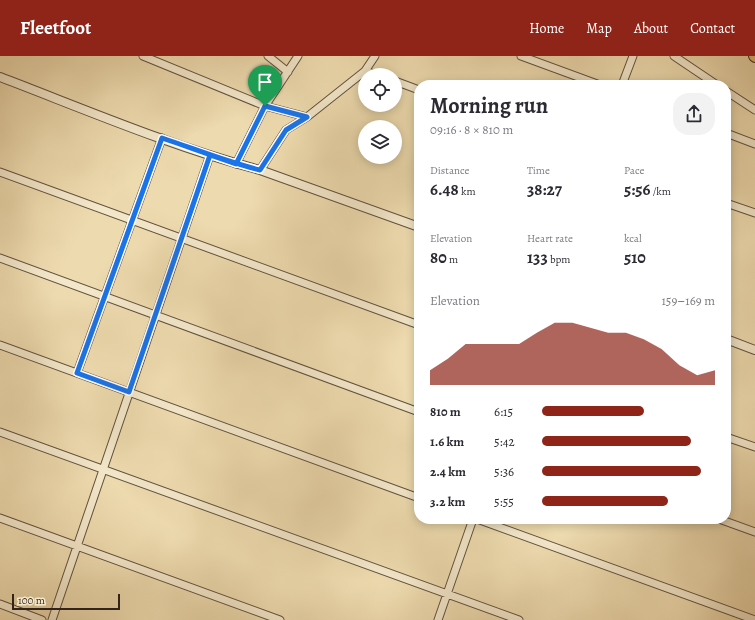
<!DOCTYPE html>
<meta charset="utf-8">
<style>
:root{--surface:#fff;--page:#f2f2f3;--text:#2b2b33;--muted:#7c7c81;--accent:#8f2418}
body{margin:0;font-family:Alegreya,serif;background:var(--page);color:var(--text);height:100vh;display:flex;flex-direction:column;font-size:15px;white-space:nowrap}
*{box-sizing:border-box;margin:0}
p{font-size:13px;color:var(--muted)}
.icon{flex:none;width:22px;height:22px;fill:none;stroke:currentColor;stroke-width:2;stroke-linecap:round;stroke-linejoin:round}
.map{position:relative;flex:1;overflow:hidden}
.sheet{position:absolute;left:414px;top:24px;width:317px;height:444px;display:flex;flex-direction:column;background:var(--surface);border-radius:16px;box-shadow:0 2px 10px #0003}
.sheet>*{flex:none}
.controls{position:absolute;left:358px;top:12px;display:grid;gap:8px}
.controls a{display:grid;place-items:center;width:44px;height:44px;border-radius:50%;background:var(--surface);box-shadow:0 2px 10px #0003;font-size:20px}
.scale{position:absolute;left:12px;bottom:10px;width:108px;box-sizing:border-box;padding-left:4px;border:2px solid #332318;border-top:0;font-size:11px;line-height:14px;white-space:nowrap;color:#332318;-webkit-text-stroke:3px #f3e7ca;paint-order:stroke}
.pin{position:absolute;display:grid;place-items:center;width:34px;height:34px;color:#fff;margin:-41px -17px;border-radius:50% 50% 50% 0;rotate:-45deg;box-shadow:0 0 4px #0007}
.pin .icon{rotate:45deg}
.round{display:grid;place-items:center;flex:none;width:42px;height:42px;border-radius:16px;background:var(--page)}
.headline{display:flex;align-items:center;justify-content:space-between;height:68px;padding:0 16px}
h1{font-size:22px;font-weight:700;line-height:30px}
.figures{display:grid;grid-template-columns:repeat(3,1fr);gap:6px;height:68px;padding:4px 16px}
.figures div{display:grid;align-content:center}
.figures b{font-size:17px;font-weight:700}
.figures small{font-size:11px;font-weight:400}
.figures p{font-size:11px}
.chart{height:112px;padding:8px 16px}
.chart p{display:flex;justify-content:space-between}
.chart svg{width:100%;height:72px;margin-top:4px;fill:var(--accent);opacity:.7}
ul{padding:0 16px;list-style:none;font-size:13px}
li{display:grid;grid-template-columns:64px 48px 1fr;align-items:center;height:30px}
li i{height:10px;border-radius:5px;background:var(--accent)}
header{display:flex;align-items:center;gap:24px;box-sizing:border-box;height:56px;padding:0 20px;background:var(--accent);color:#fff}
header strong{font-size:19px}
nav{display:flex;gap:22px;margin-inline-start:auto;font-size:14px}
.map>svg:first-child{display:block}
.lines{fill:none;stroke-linecap:round;stroke-linejoin:round}
.minor-casing{stroke:#62513e;stroke-width:9}
.tertiary-casing{stroke:#62513e;stroke-width:10}
.primary-casing{stroke:#332318;stroke-width:12}
.minor{stroke:#f3e7ca;stroke-width:7}
.tertiary{stroke:#f3e7ca;stroke-width:8}
.primary{stroke:#e6bd77;stroke-width:10}
.route-casing{stroke:#fff;stroke-width:8}
.route{stroke:#1a73e8;stroke-width:5}
</style>
<header>
<strong>Fleetfoot</strong>
<nav><a>Home</a><a>Map</a><a>About</a><a>Contact</a></nav>
</header>
<div class="map">
<svg width="755" height="564" viewBox="0 0 755 564">
<rect width="100%" height="100%" fill="#eddaae"/>
<filter id="stains"><feTurbulence type="fractalNoise" baseFrequency=".005" numOctaves="4"/><feColorMatrix values="0 0 0 0 .2 0 0 0 0 .09 0 0 0 0 .02 0 0 0 .5 -.17"/></filter>
<radialGradient id="worn" r=".72"><stop offset=".6" stop-color="#630" stop-opacity="0"/><stop offset="1" stop-color="#630" stop-opacity=".3"/></radialGradient>
<g class="lines">
<defs>
<path id="minor" d="M143 0 265 50 307 61
M268 0 288 16
M521 0 600 29
M674 0 717 29
M365 15 377 19
M395 25 419 34
M622 29 633 0
M726 35 755 54
M726 77 755 88
M236 108 265 50 298 0
M260 114 286 74 307 61 365 15 375 0
M0 116 419 269
M726 147 755 157
M0 202 419 356
M0 289 419 442
M77 317 162 82
M0 376 519 564
M726 381 755 391
M0 462 280 564
M477 463 755 564
M719 463 755 476
M0 548 42 564
M52 564 210 99
M438 564 473 463"/>
<path id="tertiary" d="M0 21C84 53 173 91 260 114L419 171
M726 283 755 294"/>
<path id="primary" d="M754 0 755 1"/>
</defs>
<use href="#minor" class="minor-casing"/>
<use href="#tertiary" class="tertiary-casing"/>
<use href="#primary" class="primary-casing"/>
<use href="#minor" class="minor"/>
<use href="#tertiary" class="tertiary"/>
<use href="#primary" class="primary"/>
</g>
<g class="lines">
<defs>
<path id="route" d="M265 50 236 108 210 99 129 336 77 317 162 82C195 93 227 106 260 114L286 74 307 61 265 50"/>
</defs>
<use href="#route" class="route-casing"/>
<use href="#route" class="route"/>
</g>
<rect width="100%" height="100%" filter="url(#stains)"/>
<rect width="100%" height="100%" fill="url(#worn)"/>
</svg>
<div class="controls">
<a><svg class="icon" aria-label="locate" viewBox="0 0 24 24"><circle cx="12" cy="12" r="6"/><path d="M12 2v4M12 18v4M2 12h4M18 12h4"/></svg></a>
<a><svg class="icon" aria-label="layers" viewBox="0 0 24 24"><path d="M12 4l9 5-9 5-9-5zM3 14l9 5 9-5"/></svg></a>
</div>
<div class="scale">100 m</div>
<div class="pin" style="left:265px;top:50px;background:#1e9e55"><svg class="icon" aria-label="arrive" viewBox="0 0 24 24"><path d="M6 21V4h12l-3 4 3 4H6"/></svg></div>
<section class="sheet">
<div class="headline"><div><h1>Morning run</h1><p>09:16 · 8 × 810 m</p></div><a class="round"><svg class="icon" aria-label="share" viewBox="0 0 24 24"><path d="M12 15V3M7 8l5-5 5 5M5 13v7h14v-7"/></svg></a></div>
<div class="figures">
<div><p>Distance</p><b>6.48<small> km</small></b></div>
<div><p>Time</p><b>38:27</b></div>
<div><p>Pace</p><b>5:56<small> /km</small></b></div>
</div>
<div class="figures">
<div><p>Elevation</p><b>80<small> m</small></b></div>
<div><p>Heart rate</p><b>133<small> bpm</small></b></div>
<div><p>kcal</p><b>510</b></div>
</div>
<div class="chart"><p><span>Elevation</span>159–169 m</p>
<svg viewBox="0 0 160 44" preserveAspectRatio="none"><path d="M0 44V35L10 28L20 19L30 19L40 19L50 19L60 12L70 6L80 6L90 9L100 12L110 12L120 16L130 22L140 32L150 38L160 35V44z"/></svg>
</div>
<ul>
<li><b>810 m</b>6:15<i style="width:59%"></i></li>
<li><b>1.6 km</b>5:42<i style="width:86%"></i></li>
<li><b>2.4 km</b>5:36<i style="width:92%"></i></li>
<li><b>3.2 km</b>5:55<i style="width:73%"></i></li>
</ul>
</section>
</div>
